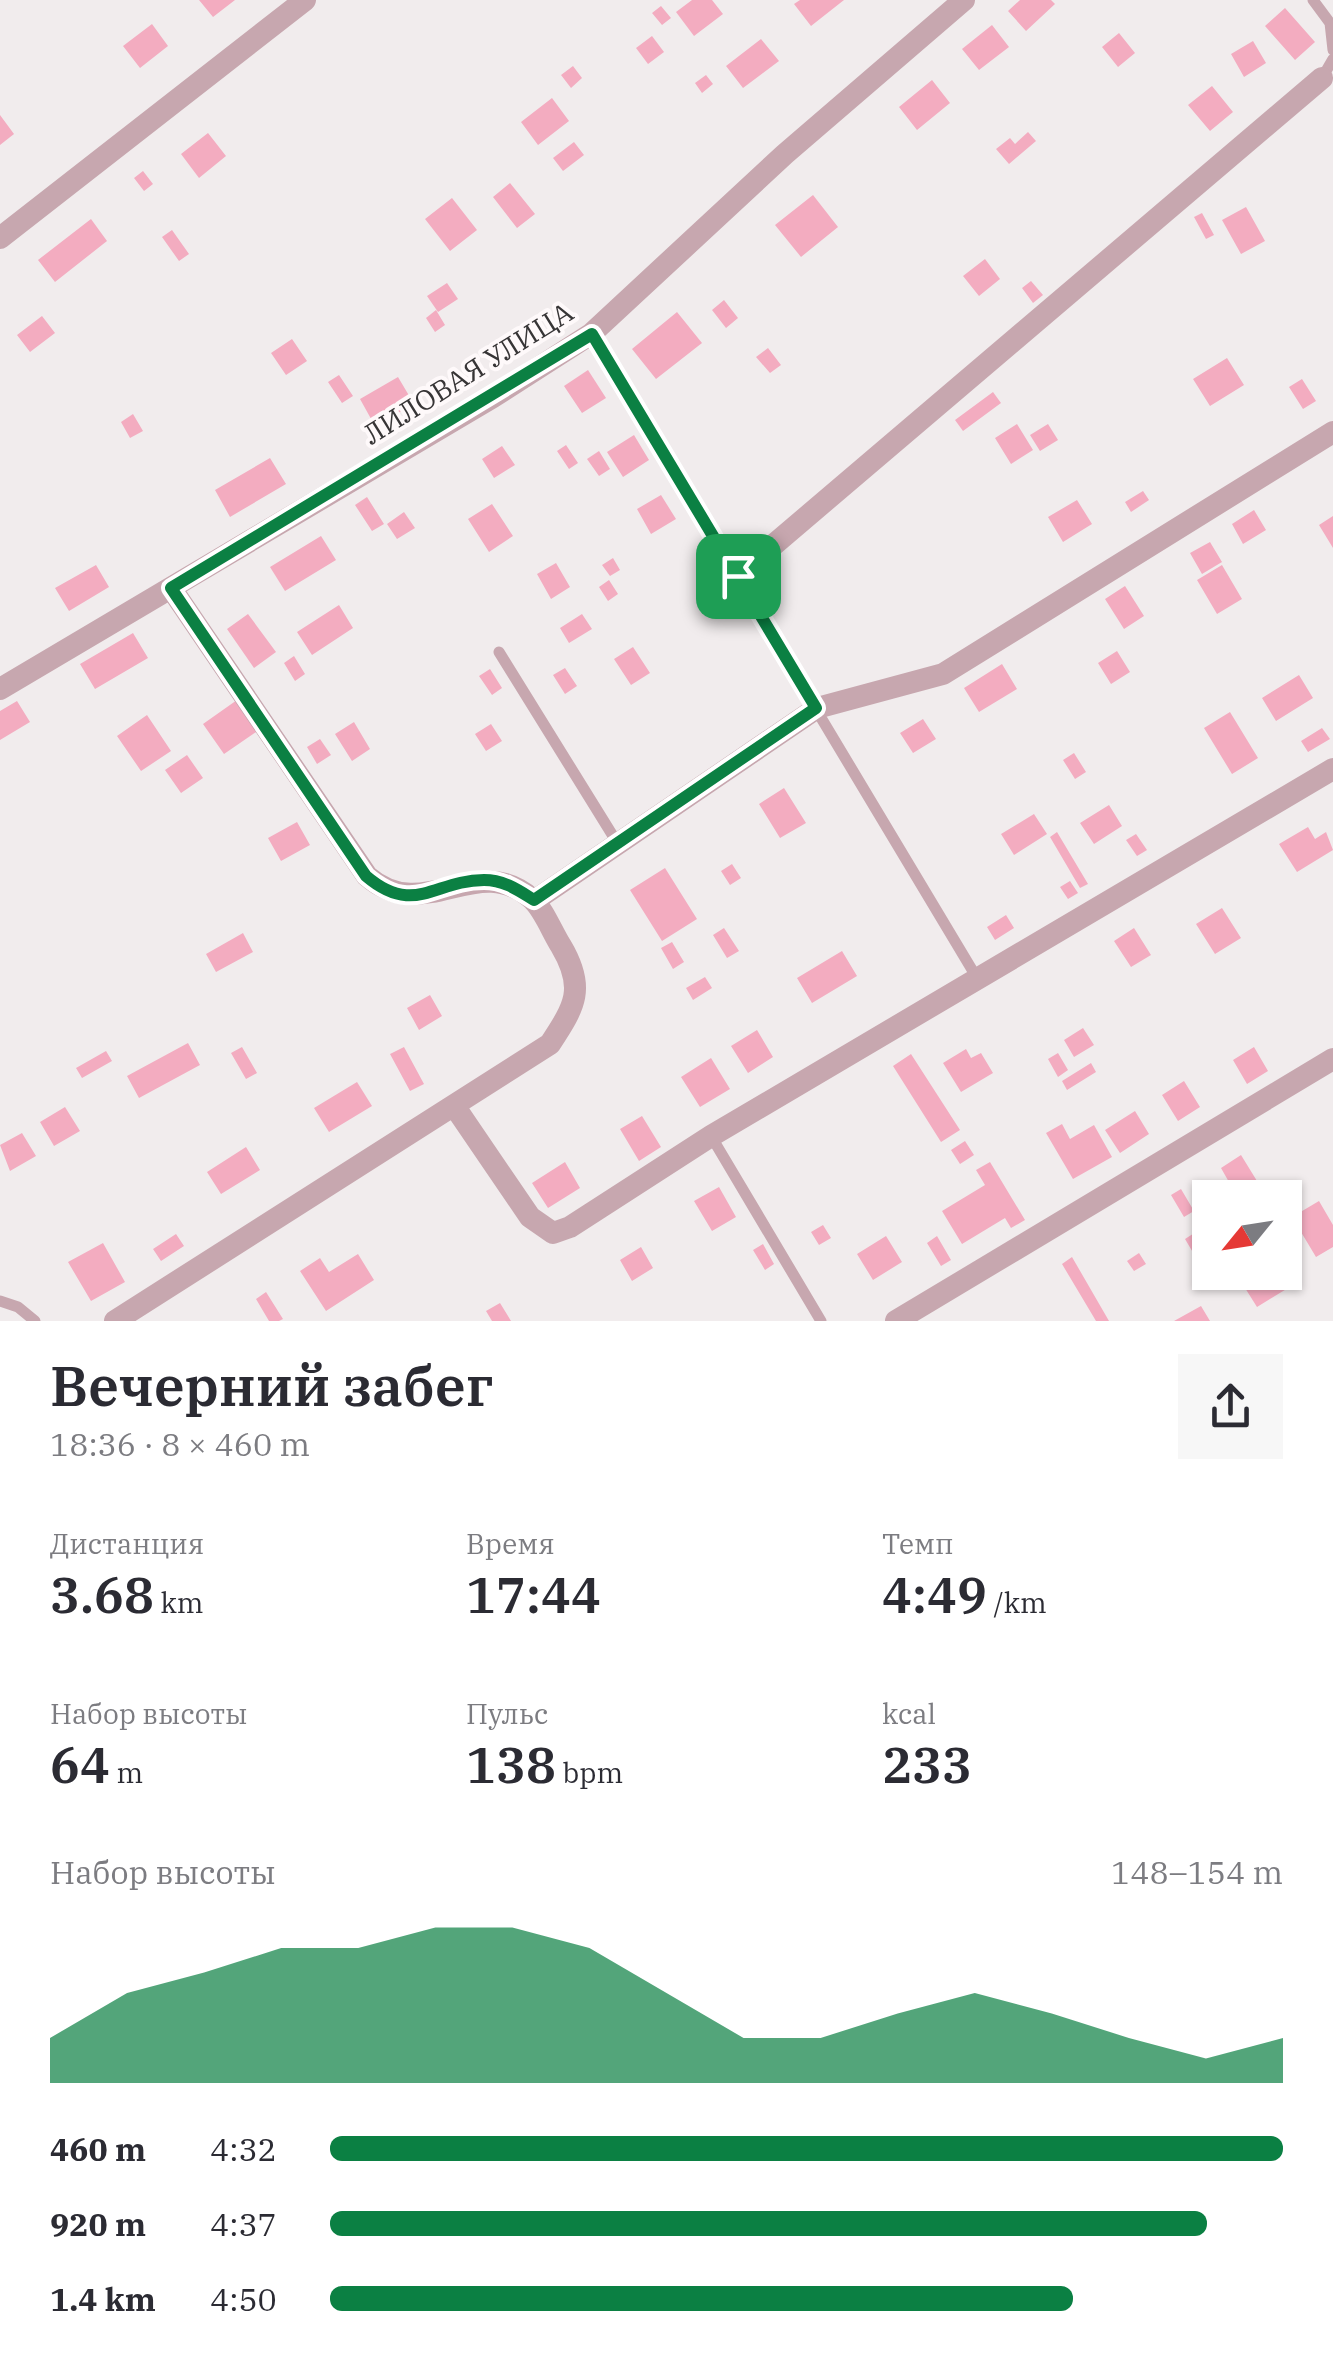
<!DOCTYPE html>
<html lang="ru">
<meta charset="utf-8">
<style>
:root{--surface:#fff;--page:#f7f7f7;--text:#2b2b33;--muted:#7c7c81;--accent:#0b8043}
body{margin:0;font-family:"IBM Plex Serif",serif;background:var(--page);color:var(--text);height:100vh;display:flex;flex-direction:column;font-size:38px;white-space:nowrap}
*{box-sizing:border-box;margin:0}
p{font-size:32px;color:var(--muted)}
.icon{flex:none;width:55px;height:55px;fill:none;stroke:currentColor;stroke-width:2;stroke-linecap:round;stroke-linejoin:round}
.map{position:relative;height:1321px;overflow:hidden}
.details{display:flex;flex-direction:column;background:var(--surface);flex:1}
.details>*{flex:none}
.needle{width:65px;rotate:240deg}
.fabs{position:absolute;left:1192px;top:1180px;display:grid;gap:20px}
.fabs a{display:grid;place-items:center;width:110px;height:110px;border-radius:0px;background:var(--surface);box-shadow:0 2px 8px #0004;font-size:50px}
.pin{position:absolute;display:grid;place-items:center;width:85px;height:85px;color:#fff;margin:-42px;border-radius:20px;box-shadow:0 5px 15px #0006}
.round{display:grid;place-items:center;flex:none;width:105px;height:105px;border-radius:0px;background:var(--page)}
.overview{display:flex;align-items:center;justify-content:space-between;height:170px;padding:0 50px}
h1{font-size:55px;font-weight:600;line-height:75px}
.stats{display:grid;grid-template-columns:repeat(3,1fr);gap:15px;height:170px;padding:10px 50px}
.stats div{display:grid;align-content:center}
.stats b{font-size:50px;font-weight:600}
.stats small{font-size:28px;font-weight:400}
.stats p{font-size:28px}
.chart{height:280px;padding:20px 50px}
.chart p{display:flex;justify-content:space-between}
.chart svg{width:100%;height:180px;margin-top:10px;fill:var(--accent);opacity:.7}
ul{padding:0 50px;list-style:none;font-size:32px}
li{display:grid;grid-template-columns:160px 120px 1fr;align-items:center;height:75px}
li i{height:25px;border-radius:12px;background:var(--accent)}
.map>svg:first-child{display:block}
.building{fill:#f3acc0}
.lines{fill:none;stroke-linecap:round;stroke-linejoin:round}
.service{stroke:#c7a7af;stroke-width:11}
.minor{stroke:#c7a7af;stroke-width:22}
.route-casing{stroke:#fff;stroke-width:20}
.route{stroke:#0b8043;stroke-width:12}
.labels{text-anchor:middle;stroke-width:8;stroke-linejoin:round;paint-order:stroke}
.street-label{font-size:28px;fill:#373536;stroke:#fef9fa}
</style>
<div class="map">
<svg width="1333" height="1321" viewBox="0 0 1333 1321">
<rect width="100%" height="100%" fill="#f1eced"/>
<path class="building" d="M199 0H235L213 17Z
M692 0H712L723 14 694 36 676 12Z
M800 0H844L811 26 794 4Z
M1020 0H1051L1055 4 1026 31 1008 11Z
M661 6 671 18 662 25 652 13Z
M1285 8 1315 42 1295 60 1265 26Z
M152 24 168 46 140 68 123 46Z
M992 25 1009 47 979 70 962 49Z
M1119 33 1135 53 1118 67 1102 47Z
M652 36 664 52 648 64 636 48Z
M761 39 779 61 743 88 726 66Z
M1253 41 1266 63 1244 77 1231 54Z
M573 66 582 78 571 88 561 75Z
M706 75 713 84 702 93 695 83Z
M932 80 950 103 917 130 899 107Z
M1212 86 1233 112 1210 131 1188 105Z
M552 98 569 121 538 145 521 122Z
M0 115 14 134 0 145Z
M1028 132 1036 141 1009 164 996 149 1010 138 1015 144Z
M208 133 226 156 199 178 181 154Z
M574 142 584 155 563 171 553 158Z
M143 171 153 184 144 191 134 178Z
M510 183 535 214 517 228 493 197Z
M813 195 838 227 801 257 775 225Z
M452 198 477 230 450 251 425 219Z
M1246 207 1265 241 1241 254 1222 220Z
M1202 213 1214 235 1206 239 1194 217Z
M91 219 107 241 55 282 38 260Z
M172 230 189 254 179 261 162 237Z
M985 259 1000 279 979 296 963 276Z
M1031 281 1043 295 1033 303 1022 288Z
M447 283 458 299 438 312 427 296Z
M724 300 738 318 726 328 712 310Z
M436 310 445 325 435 332 426 318Z
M677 312 702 343 656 379 632 349Z
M42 316 55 333 30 352 17 335Z
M292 339 307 361 286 375 271 353Z
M768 348 781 365 770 373 756 357Z
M1227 358 1244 385 1210 406 1193 379Z
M588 370 606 398 582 413 564 386Z
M339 375 353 396 342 403 328 382Z
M398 377 414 404 375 426 360 399Z
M1302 379 1316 401 1303 409 1289 387Z
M993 392 1001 403 963 431 955 420Z
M133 414 143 431 130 438 121 422Z
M1017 424 1033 450 1011 464 995 438Z
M1048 424 1058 440 1040 451 1030 435Z
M634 435 649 460 623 477 607 452Z
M566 445 578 463 569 469 557 451Z
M502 446 515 465 494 478 482 459Z
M599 451 610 469 599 476 587 459Z
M270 458 286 484 230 517 215 490Z
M1143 491 1149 500 1131 512 1125 502Z
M661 495 676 519 651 534 637 509Z
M367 497 384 524 372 531 355 505Z
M1077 500 1092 524 1063 542 1048 517Z
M492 504 513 536 489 552 468 519Z
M1254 510 1266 530 1243 544 1232 524Z
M404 512 415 528 397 539 387 524Z
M1333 516V548L1319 525Z
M321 536 336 560 285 591 270 567Z
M1210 542 1222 562 1202 574 1190 553Z
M613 558 620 570 610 576 602 565Z
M556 563 570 587 551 599 537 574Z
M96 565 109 587 69 611 55 588Z
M1222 565 1242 599 1217 614 1197 580Z
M609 580 618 594 608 601 599 587Z
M1125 586 1144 616 1124 629 1105 599Z
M339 605 353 628 312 655 297 632Z
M248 614 276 652 254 668 227 629Z
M582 614 592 629 569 643 560 628Z
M133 633 148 658 95 689 80 664Z
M633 647 650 673 631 685 614 659Z
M1117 651 1130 672 1111 684 1098 663Z
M294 656 305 674 295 681 284 663Z
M1002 664 1017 689 979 712 964 688Z
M565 668 577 686 565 694 553 675Z
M490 669 502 688 492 695 479 676Z
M1299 675 1313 698 1276 721 1262 698Z
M237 700 259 730 224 754 203 724Z
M17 701 30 722 0 740V711Z
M1230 712 1258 758 1232 774 1204 728Z
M147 715 171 751 141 771 117 736Z
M923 719 936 739 913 753 900 733Z
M354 722 370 749 352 761 335 734Z
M491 724 502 741 486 751 475 734Z
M1322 728 1330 739 1308 752 1301 741Z
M320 739 331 755 317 764 307 747Z
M1074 753 1086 772 1075 779 1063 760Z
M187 755 203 778 181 793 165 770Z
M784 788 806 823 780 838 759 804Z
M1109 805 1122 826 1094 844 1080 823Z
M1034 814 1047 834 1014 855 1001 834Z
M297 822 310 845 281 861 268 838Z
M1308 827 1315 839 1326 832 1333 850 1297 872 1279 844Z
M1057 832 1088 884 1080 888 1050 837Z
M1136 834 1147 850 1137 856 1126 840Z
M732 864 741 878 730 885 721 871Z
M665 868 697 919 662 941 630 890Z
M1070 881 1078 893 1068 899 1060 887Z
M1222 908 1241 938 1215 954 1196 924Z
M1006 915 1014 928 995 940 987 927Z
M724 928 739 951 727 958 713 935Z
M1134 928 1151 955 1131 967 1114 941Z
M243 933 253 952 216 972 206 954Z
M672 942 684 962 673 969 661 948Z
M842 951 857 976 812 1003 797 978Z
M705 977 712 988 693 1000 686 988Z
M430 995 442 1016 419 1030 407 1008Z
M1083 1028 1094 1045 1074 1057 1064 1040Z
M757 1030 773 1057 748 1073 731 1046Z
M188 1043 200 1065 139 1098 127 1076Z
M242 1047 257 1073 246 1079 231 1053Z
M404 1047 424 1084 410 1091 390 1054Z
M1254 1047 1268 1071 1247 1084 1233 1060Z
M966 1049 971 1058 981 1053 993 1073 961 1092 943 1063Z
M106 1051 112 1061 82 1078 76 1068Z
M1058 1053 1068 1070 1058 1077 1048 1059Z
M911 1054 960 1130 941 1142 893 1066Z
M711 1058 730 1089 700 1107 681 1077Z
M1091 1063 1096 1072 1067 1090 1062 1081Z
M1184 1081 1200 1107 1178 1121 1162 1095Z
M357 1082 372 1106 329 1132 314 1108Z
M65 1107 80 1131 54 1146 40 1122Z
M1135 1111 1149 1134 1120 1153 1105 1130Z
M642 1116 661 1147 639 1161 620 1129Z
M1062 1124 1070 1139 1094 1125 1112 1157 1073 1179 1046 1133Z
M22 1133 36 1156 10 1171 0 1145Z
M965 1141 974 1155 960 1164 951 1150Z
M246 1147 260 1170 221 1194 207 1172Z
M1241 1155 1265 1194 1259 1198H1238L1221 1168Z
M565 1162 580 1188 548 1208 532 1183Z
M990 1162 1025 1220 1011 1228 1005 1218 962 1244 942 1211 985 1185 976 1170Z
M719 1187 736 1217 712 1231 694 1201Z
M1181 1189 1194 1211 1184 1217 1171 1195Z
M1202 1195 1210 1208 1206 1224 1192 1201Z
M1319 1201 1333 1225V1247L1316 1257 1292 1217Z
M823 1225 831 1238 819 1245 811 1232Z
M1202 1228 1210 1241V1275L1202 1280 1192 1264 1198 1261 1185 1239Z
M176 1234 184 1246 161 1261 153 1249Z
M886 1236 902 1262 873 1280 857 1254Z
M937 1236 951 1260 941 1266 927 1243Z
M103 1243 125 1282 91 1301 68 1262Z
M763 1244 774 1264 765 1270 753 1250Z
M641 1247 653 1268 632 1281 620 1260Z
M1139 1253 1146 1264 1134 1271 1127 1261Z
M358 1254 374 1280 326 1311 300 1271 320 1258 329 1272Z
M1072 1257 1109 1321H1096L1062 1264Z
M1253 1272H1285L1293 1285 1257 1307 1240 1280Z
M266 1292 283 1319 279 1321H269L256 1299Z
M500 1303 511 1321H492L486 1311Z
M1201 1306 1210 1321H1174Z"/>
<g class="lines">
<path class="service" d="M1313 0 1330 23 1333 50
M1322 78 1333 59
M591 334 977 978
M499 652 618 844
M711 1136 821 1321
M0 1301 18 1307 35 1321"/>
<path class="minor" d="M0 238 305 0
M737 576 1322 78
M0 689 493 397 591 334 785 154 964 0
M534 901 817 708 943 674 1333 432
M455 1107 530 1217 553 1233 570 1227 711 1136 1333 769
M115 1321 550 1044C575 1006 586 988 561 946 552 932 544 910 532 899 477 850 425 926 367 876L171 588
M896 1321 1333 1059"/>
</g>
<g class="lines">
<defs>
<path id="route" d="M592 334 816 708 534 900C518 890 504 880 484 880 435 880 414 917 366 876L171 588Z"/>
</defs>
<use href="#route" class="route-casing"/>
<use href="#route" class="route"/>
</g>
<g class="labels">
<g class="street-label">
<text transform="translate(468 373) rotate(-32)" y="10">ЛИЛОВАЯ УЛИЦА</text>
</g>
</g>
</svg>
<div class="fabs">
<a><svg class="needle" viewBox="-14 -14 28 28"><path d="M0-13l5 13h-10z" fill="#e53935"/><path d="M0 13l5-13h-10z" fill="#7c7c81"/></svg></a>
</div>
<div class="pin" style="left:738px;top:576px;background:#1e9e55"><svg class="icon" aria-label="arrive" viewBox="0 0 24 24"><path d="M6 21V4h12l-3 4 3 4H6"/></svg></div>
</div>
<section class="details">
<div class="overview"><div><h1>Вечерний забег</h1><p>18:36 · 8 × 460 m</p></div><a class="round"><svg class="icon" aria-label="share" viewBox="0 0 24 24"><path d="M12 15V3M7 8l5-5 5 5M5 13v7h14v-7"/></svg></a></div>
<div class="stats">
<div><p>Дистанция</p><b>3.68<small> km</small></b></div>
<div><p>Время</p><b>17:44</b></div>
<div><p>Темп</p><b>4:49<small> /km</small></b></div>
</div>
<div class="stats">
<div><p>Набор высоты</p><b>64<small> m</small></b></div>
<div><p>Пульс</p><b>138<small> bpm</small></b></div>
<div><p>kcal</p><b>233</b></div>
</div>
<div class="chart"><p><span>Набор высоты</span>148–154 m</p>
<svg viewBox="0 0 160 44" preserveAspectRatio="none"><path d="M0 44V33L10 22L20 17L30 11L40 11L50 6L60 6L70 11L80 22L90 33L100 33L110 27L120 22L130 27L140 33L150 38L160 33V44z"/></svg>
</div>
<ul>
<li><b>460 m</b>4:32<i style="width:100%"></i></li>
<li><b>920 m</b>4:37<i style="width:92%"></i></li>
<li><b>1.4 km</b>4:50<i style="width:78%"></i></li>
</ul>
</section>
